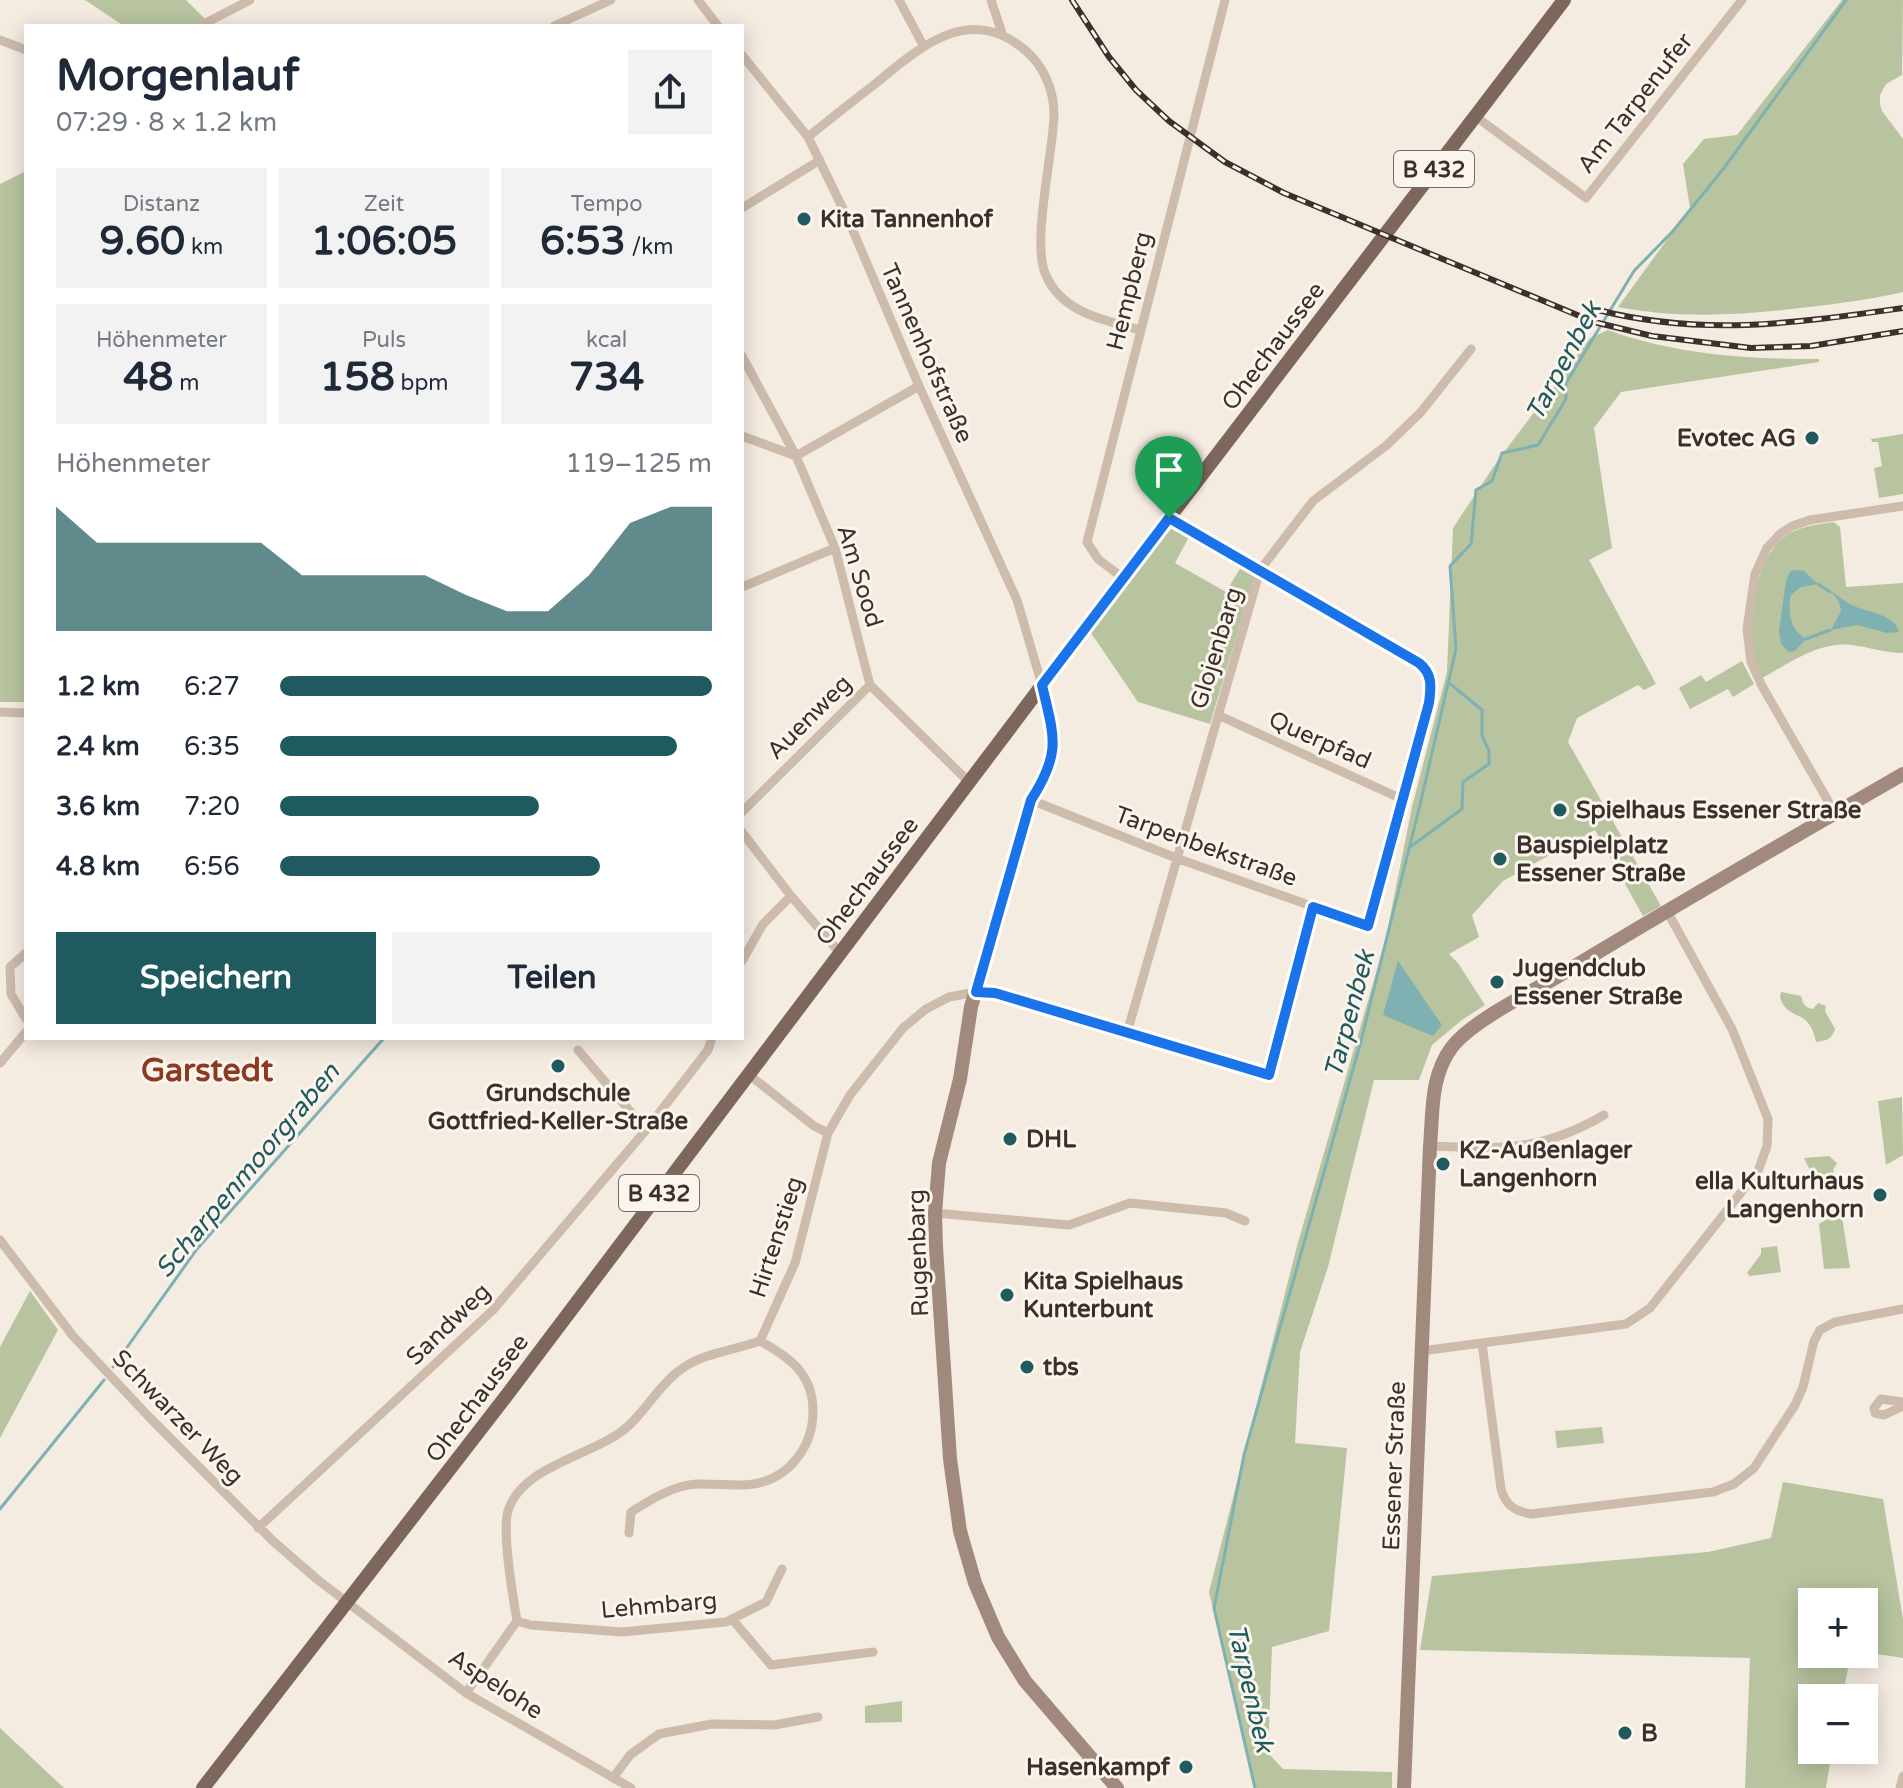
<!DOCTYPE html>
<html lang="de">
<meta charset="utf-8">
<style>
:root{--surface:#fff;--page:#f2f2f3;--text:#1f2937;--muted:#747a83;--accent:#1f5a5e}
body{margin:0;font-family:"Varela Round",sans-serif;background:var(--page);color:var(--text);height:100vh;display:flex;flex-direction:column;font-size:30px;white-space:nowrap}
*{box-sizing:border-box;margin:0}
p{font-size:26px;color:var(--muted)}
.icon{flex:none;width:44px;height:44px;fill:none;stroke:currentColor;stroke-width:2;stroke-linecap:round;stroke-linejoin:round}
.map{position:relative;flex:1;overflow:hidden}
.side{position:absolute;left:24px;top:24px;width:720px;height:1016px;display:flex;flex-direction:column;background:var(--surface);border-radius:0px;box-shadow:0 4px 20px #0003}
.side>*{flex:none}
.fabs{position:absolute;left:1798px;top:1588px;display:grid;gap:16px}
.fabs a{display:grid;place-items:center;width:80px;height:80px;border-radius:0px;background:var(--surface);box-shadow:0 4px 20px #0003;font-size:40px}
.pin{position:absolute;display:grid;place-items:center;width:68px;height:68px;color:#fff;margin:-82px -34px;border-radius:50% 50% 50% 0;rotate:-45deg;box-shadow:0 0 8px #0007}
.pin .icon{rotate:45deg}
.round{display:grid;place-items:center;flex:none;width:84px;height:84px;border-radius:0px;background:var(--page)}
.headline{display:flex;align-items:center;justify-content:space-between;height:136px;padding:0 32px}
h1{font-size:44px;font-weight:700;line-height:60px}
.figures{display:grid;grid-template-columns:repeat(3,1fr);gap:12px;height:136px;padding:8px 32px}
.figures div{display:grid;align-content:center;border-radius:0px;background:var(--page);text-align:center}
.figures b{font-size:40px;font-weight:700}
.figures small{font-size:22px;font-weight:400}
.figures p{font-size:22px}
.chart{height:224px;padding:16px 32px}
.chart p{display:flex;justify-content:space-between}
.chart svg{width:100%;height:144px;margin-top:8px;fill:var(--accent);opacity:.7}
.primary-button{display:flex;gap:16px;margin-top:auto;padding:16px 32px}
.primary-button a{flex:1;height:92px;border-radius:0px;background:var(--accent);color:#fff;font-size:32px;font-weight:700;line-height:92px;text-align:center}
.primary-button a+a{background:var(--page);color:var(--text)}
ul{padding:0 32px;list-style:none;font-size:26px}
li{display:grid;grid-template-columns:128px 96px 1fr;align-items:center;height:60px}
li i{height:20px;border-radius:10px;background:var(--accent)}
.map>svg:first-child{display:block}
.green{fill:#b8c4a0}
.water{fill:#7fb0b2}
.lines{fill:none;stroke-linecap:round;stroke-linejoin:round}
.stream{stroke:#7fb0b2;stroke-width:3}
.street{stroke:#cdbbac;stroke-width:9}
.secondary{stroke:#a18a7d;stroke-width:14}
.primary{stroke:#7d675c;stroke-width:14}
.rail-casing{stroke:#3b302b;stroke-width:6}
.rail{stroke:#fbf5ee;stroke-width:3;stroke-dasharray:9;stroke-linecap:butt}
.route-casing{stroke:#fff;stroke-width:16}
.route{stroke:#1a73e8;stroke-width:10}
.poi-dot{fill:#1f5a5e;stroke:#fbf5ee;stroke-width:3}
.labels{text-anchor:middle;stroke-width:6;stroke-linejoin:round;paint-order:stroke}
.shield{fill:#fbf5ee;stroke:#756b66;stroke-width:2}
.shield-label{font-size:22px;font-weight:bold;fill:#3b302b}
.street-label{font-size:24px;fill:#3b302b;stroke:#fbf5ee}
.poi-label{font-size:24px;font-weight:bold;fill:#3b302b;stroke:#fbf5ee;text-anchor:start}
.water-label{font-size:26px;font-style:italic;fill:#1f5a5e;stroke:#fbf5ee}
.district-label{font-size:32px;font-weight:bold;fill:#8c3b22;stroke:#fbf5ee}
</style>
<div class="map">
<svg width="1903" height="1788" viewBox="0 0 1903 1788">
<rect width="100%" height="100%" fill="#f4ebe1"/>
<path class="green" d="M85 0H186L212 26H124Z
M1842 0H1903L1902 75 1886 84 1880 95V104L1882 111 1903 139V292C1869 300 1835 304 1800 308 1741 315 1679 319 1618 307L1690 208 1683 164 1704 139 1737 135Z
M26 171V702H0V184Z
M1608 330C1676 355 1747 359 1819 359V362L1621 392 1594 428 1612 548 1589 560 1656 684 1644 690 1638 685 1577 718 1568 742 1661 906 1643 916 1595 830 1503 881 1472 915 1479 937 1449 954 1458 963 1485 1005 1462 1020 1432 1045 1419 1080H1374L1328 1267 1300 1352 1295 1443 1347 1448 1329 1631 1272 1647 1268 1753 1283 1769 1392 1772V1788H1255L1209 1592 1297 1246 1385 942 1412 807 1447 672 1453 528 1496 463 1590 338Z
M1903 434V494L1879 498 1874 468 1882 466 1878 442H1872L1871 439Z
M1834 522 1840 527 1846 587 1903 583V653C1885 653 1869 647 1852 645 1819 641 1790 663 1762 678 1759 670 1755 662 1753 655 1746 623 1756 560 1782 539 1796 526 1816 525 1834 522Z
M1169 525 1189 537 1175 563 1226 592 1242 565 1255 573 1210 724 1138 702 1089 630Z
M1742 661 1754 684 1733 697 1728 689 1690 709 1679 688 1701 675 1706 682Z
M1781 992 1801 996C1803 1004 1805 1008 1813 1009L1818 1003 1826 1006 1825 1011 1835 1029C1831 1040 1827 1040 1816 1042 1809 1006 1788 1023 1780 997Z
M1902 1097 1903 1155 1886 1165 1878 1101Z
M1829 1156 1837 1163 1833 1170 1838 1181 1820 1191 1804 1158Z
M1841 1211 1850 1268 1824 1269 1819 1224Z
M1777 1246 1781 1272 1750 1276 1747 1273 1761 1254V1248Z
M30 1291 58 1330 0 1438V1347Z
M1602 1427 1604 1443 1557 1448 1555 1431Z
M1783 1482 1883 1499 1903 1619V1658L1864 1652V1602H1812V1654H1851L1842 1698H1812V1750H1832L1826 1788H1745L1750 1658 1420 1650 1432 1576 1708 1552 1771 1538Z
M902 1701V1722L865 1723V1706Z
M0 1728 64 1788H0Z"/>
<path class="water" d="M1794 570 1804 571 1818 584 1801 587 1791 595C1787 611 1790 631 1806 639L1795 651 1789 652 1781 644 1779 631 1786 580 1790 572Z
M1831 591C1839 596 1846 603 1854 606 1870 613 1894 614 1899 632L1887 633 1858 625 1831 630 1841 611 1839 602Z
M1398 961 1442 1025 1433 1036 1383 1015Z"/>
<g class="lines">
<path class="stream" d="M1818 584 1830 592
M1806 639 1830 630
M1410 847 1462 809 1463 782 1489 764V751L1482 736V710L1448 682
M113 1367 197 1249 384 1038
M0 1509 104 1380
M1255 1788 1214 1608 1244 1455 1361 1041 1420 805 1456 649 1450 566 1471 544 1476 490 1492 481 1502 453 1538 445 1566 399V383L1634 271 1673 231 1724 168 1846 0"/>
<path class="street" d="M698 0 718 26
M899 0 923 45
M991 0 1003 36
M200 26 250 0
M554 26 611 0
M0 40 26 50
M742 55 808 137 848 219 919 386 1017 600 1042 685
M1475 116 1586 198 1742 0
M808 137C830 119 853 101 875 84 919 48 969 2 1025 50 1044 66 1054 90 1054 115 1053 154 1032 240 1045 273 1060 312 1103 320 1140 330
M742 208 820 160
M742 356 796 456 835 548 870 685 970 783
M742 436 796 456 919 386
M1123 578 1098 559 1087 542 1225 0
M742 587 835 548
M0 712 26 713
M1220 716 1404 800
M1031 800 1176 858 1368 926 1429 703C1431 687 1433 674 1419 663L1169 518
M742 812 870 685
M1835 813 1762 686 1751 662 1747 629 1755 574 1767 548 1780 534 1792 526 1810 520 1903 506
M742 832 791 896 840 953
M26 953 10 967 11 994 26 1019
M742 961 763 924 791 896
M1127 1033 1260 570 1313 501 1387 445 1421 412 1471 349
M578 1050 646 1130
M0 1063 26 1032
M748 1074 814 1126 828 1133
M1430 1146C1501 1149 1541 1152 1604 1115
M935 1213 1069 1225 1130 1203 1226 1213 1245 1221
M0 1240 73 1336 151 1419 273 1541 318 1580 466 1693 631 1788
M1482 1343 1501 1489C1506 1506 1515 1511 1531 1514L1713 1492 1734 1484 1754 1468 1795 1405 1803 1387 1814 1341 1820 1330 1835 1322 1903 1309
M1421 1351 1626 1324 1650 1308 1758 1171 1767 1146 1768 1119 1732 1029 1667 911
M1903 1402 1881 1399 1874 1408 1875 1413 1884 1415 1903 1406
M258 1528 493 1310 646 1130 708 1050 712 1038
M629 1533 631 1512C647 1502 663 1492 680 1487 703 1480 730 1488 754 1484 790 1478 814 1445 813 1409 812 1373 789 1357 760 1341
M732 1619 771 1665 873 1652
M517 1621 531 1625 622 1632 726 1622 766 1602 782 1569
M466 1693 517 1621C513 1598 502 1530 508 1511 522 1465 593 1456 626 1428 646 1411 658 1386 680 1370 702 1353 735 1350 760 1341L795 1263 828 1133 850 1095 903 1028 926 1009 949 997 976 992 995 993 1269 1075 1313 907
M613 1778 630 1755 659 1734 712 1724 774 1725 818 1717
M1900 1788 1903 1776"/>
<path class="secondary" d="M1042 685C1055 738 1061 751 1031 800L971 1007 960 1079 939 1163 935 1213 936 1247 950 1459 960 1531 975 1583 998 1637 1025 1681 1117 1788
M1404 1788 1430 1146C1433 1112 1430 1076 1452 1047 1473 1020 1532 992 1562 974 1675 905 1789 840 1903 774"/>
<path class="primary" d="M203 1788 507 1395 1123 578 1564 0"/>
<defs>
<path id="rail" d="M1072 0 1109 57 1136 90 1169 121 1225 162 1284 193 1594 322 1652 336 1751 348 1811 346 1903 331
M1598 310C1704 337 1796 323 1903 308"/>
</defs>
<use href="#rail" class="rail-casing"/>
<use href="#rail" class="rail"/>
</g>
<g class="lines">
<defs>
<path id="route" d="M1169 518 1419 663C1433 674 1431 687 1429 703L1368 926 1313 907 1269 1075 995 993 976 992 1031 800C1062 752 1054 737 1042 685Z"/>
</defs>
<use href="#route" class="route-casing"/>
<use href="#route" class="route"/>
</g>
<g class="poi-dot">
<circle cx="804" cy="219" r="8"/>
<circle cx="1812" cy="438" r="8"/>
<circle cx="1560" cy="810" r="8"/>
<circle cx="1500" cy="859" r="8"/>
<circle cx="1497" cy="982" r="8"/>
<circle cx="558" cy="1066" r="8"/>
<circle cx="1010" cy="1139" r="8"/>
<circle cx="1443" cy="1164" r="8"/>
<circle cx="1880" cy="1195" r="8"/>
<circle cx="1007" cy="1295" r="8"/>
<circle cx="1027" cy="1367" r="8"/>
<circle cx="1625" cy="1733" r="8"/>
<circle cx="1186" cy="1767" r="8"/>
</g>
<g class="labels">
<g class="shield">
<rect x="1394" y="151" width="80" height="36" rx="6"/>
<rect x="619" y="1175" width="80" height="36" rx="6"/>
</g>
<g class="shield-label">
<text x="1434" y="177">B 432</text>
<text x="659" y="1201">B 432</text>
</g>
<g class="street-label">
<text transform="translate(1635 103) rotate(-52)" y="8">Am Tarpenufer</text>
<text transform="translate(1129 291) rotate(-76)" y="8">Hempberg</text>
<text transform="translate(1273 346) rotate(-53)" y="8">Ohechaussee</text>
<text transform="translate(927 353) rotate(66)" y="8">Tannenhofstraße</text>
<text transform="translate(860 576) rotate(73)" y="8">Am Sood</text>
<text transform="translate(1216 648) rotate(-73)" y="8">Glojenbarg</text>
<text transform="translate(809 717) rotate(-45)" y="8">Auenweg</text>
<text transform="translate(1320 740) rotate(24)" y="8">Querpfad</text>
<text transform="translate(1206 846) rotate(20)" y="8">Tarpenbekstraße</text>
<text transform="translate(867 881) rotate(-53)" y="8">Ohechaussee</text>
<text transform="translate(776 1237) rotate(-72)" y="8">Hirtenstieg</text>
<text transform="translate(918 1253) rotate(-92)" y="8">Rugenbarg</text>
<text transform="translate(448 1324) rotate(-44)" y="8">Sandweg</text>
<text transform="translate(477 1398) rotate(-53)" y="8">Ohechaussee</text>
<text transform="translate(178 1417) rotate(46)" y="8">Schwarzer Weg</text>
<text transform="translate(1394 1466) rotate(-88)" y="8">Essener Straße</text>
<text transform="translate(659 1605) rotate(-5)" y="8">Lehmbarg</text>
<text transform="translate(496 1684) rotate(33)" y="8">Aspelohe</text>
</g>
<g class="poi-label">
<text x="820" y="227">Kita Tannenhof</text>
<text x="1796" y="446" text-anchor="end">Evotec AG</text>
<text x="1576" y="818">Spielhaus Essener Straße</text>
<text x="1516" y="853">Bauspielplatz<tspan x="1516" dy="28">Essener Straße</tspan></text>
<text x="1513" y="976">Jugendclub<tspan x="1513" dy="28">Essener Straße</tspan></text>
<text x="558" y="1101" text-anchor="middle">Grundschule<tspan x="558" dy="28">Gottfried-Keller-Straße</tspan></text>
<text x="1026" y="1147">DHL</text>
<text x="1459" y="1158">KZ-Außenlager<tspan x="1459" dy="28">Langenhorn</tspan></text>
<text x="1864" y="1189" text-anchor="end">ella Kulturhaus<tspan x="1864" dy="28">Langenhorn</tspan></text>
<text x="1023" y="1289">Kita Spielhaus<tspan x="1023" dy="28">Kunterbunt</tspan></text>
<text x="1043" y="1375">tbs</text>
<text x="1641" y="1741">B</text>
<text x="1170" y="1775" text-anchor="end">Hasenkampf</text>
</g>
<g class="water-label">
<text transform="translate(1563 361) rotate(-62)" y="9">Tarpenbek</text>
<text transform="translate(1349 1014) rotate(-75)" y="9">Tarpenbek</text>
<text transform="translate(247 1170) rotate(-50)" y="9">Scharpenmoorgraben</text>
<text transform="translate(1251 1688) rotate(77)" y="9">Tarpenbek</text>
</g>
<g class="district-label">
<text x="207" y="1081">Garstedt</text>
</g>
</g>
</svg>
<div class="fabs">
<a>+</a>
<a>−</a>
</div>
<div class="pin" style="left:1169px;top:518px;background:#1e9e55"><svg class="icon" aria-label="arrive" viewBox="0 0 24 24"><path d="M6 21V4h12l-3 4 3 4H6"/></svg></div>
<section class="side">
<div class="headline"><div><h1>Morgenlauf</h1><p>07:29 · 8 × 1.2 km</p></div><a class="round"><svg class="icon" aria-label="share" viewBox="0 0 24 24"><path d="M12 15V3M7 8l5-5 5 5M5 13v7h14v-7"/></svg></a></div>
<div class="figures">
<div><p>Distanz</p><b>9.60<small> km</small></b></div>
<div><p>Zeit</p><b>1:06:05</b></div>
<div><p>Tempo</p><b>6:53<small> /km</small></b></div>
</div>
<div class="figures">
<div><p>Höhenmeter</p><b>48<small> m</small></b></div>
<div><p>Puls</p><b>158<small> bpm</small></b></div>
<div><p>kcal</p><b>734</b></div>
</div>
<div class="chart"><p><span>Höhenmeter</span>119–125 m</p>
<svg viewBox="0 0 160 44" preserveAspectRatio="none"><path d="M0 44V6L10 17L20 17L30 17L40 17L50 17L60 27L70 27L80 27L90 27L100 33L110 38L120 38L130 27L140 11L150 6L160 6V44z"/></svg>
</div>
<ul>
<li><b>1.2 km</b>6:27<i style="width:100%"></i></li>
<li><b>2.4 km</b>6:35<i style="width:92%"></i></li>
<li><b>3.6 km</b>7:20<i style="width:60%"></i></li>
<li><b>4.8 km</b>6:56<i style="width:74%"></i></li>
</ul>
<div class="primary-button"><a>Speichern</a><a>Teilen</a></div>
</section>
</div>
